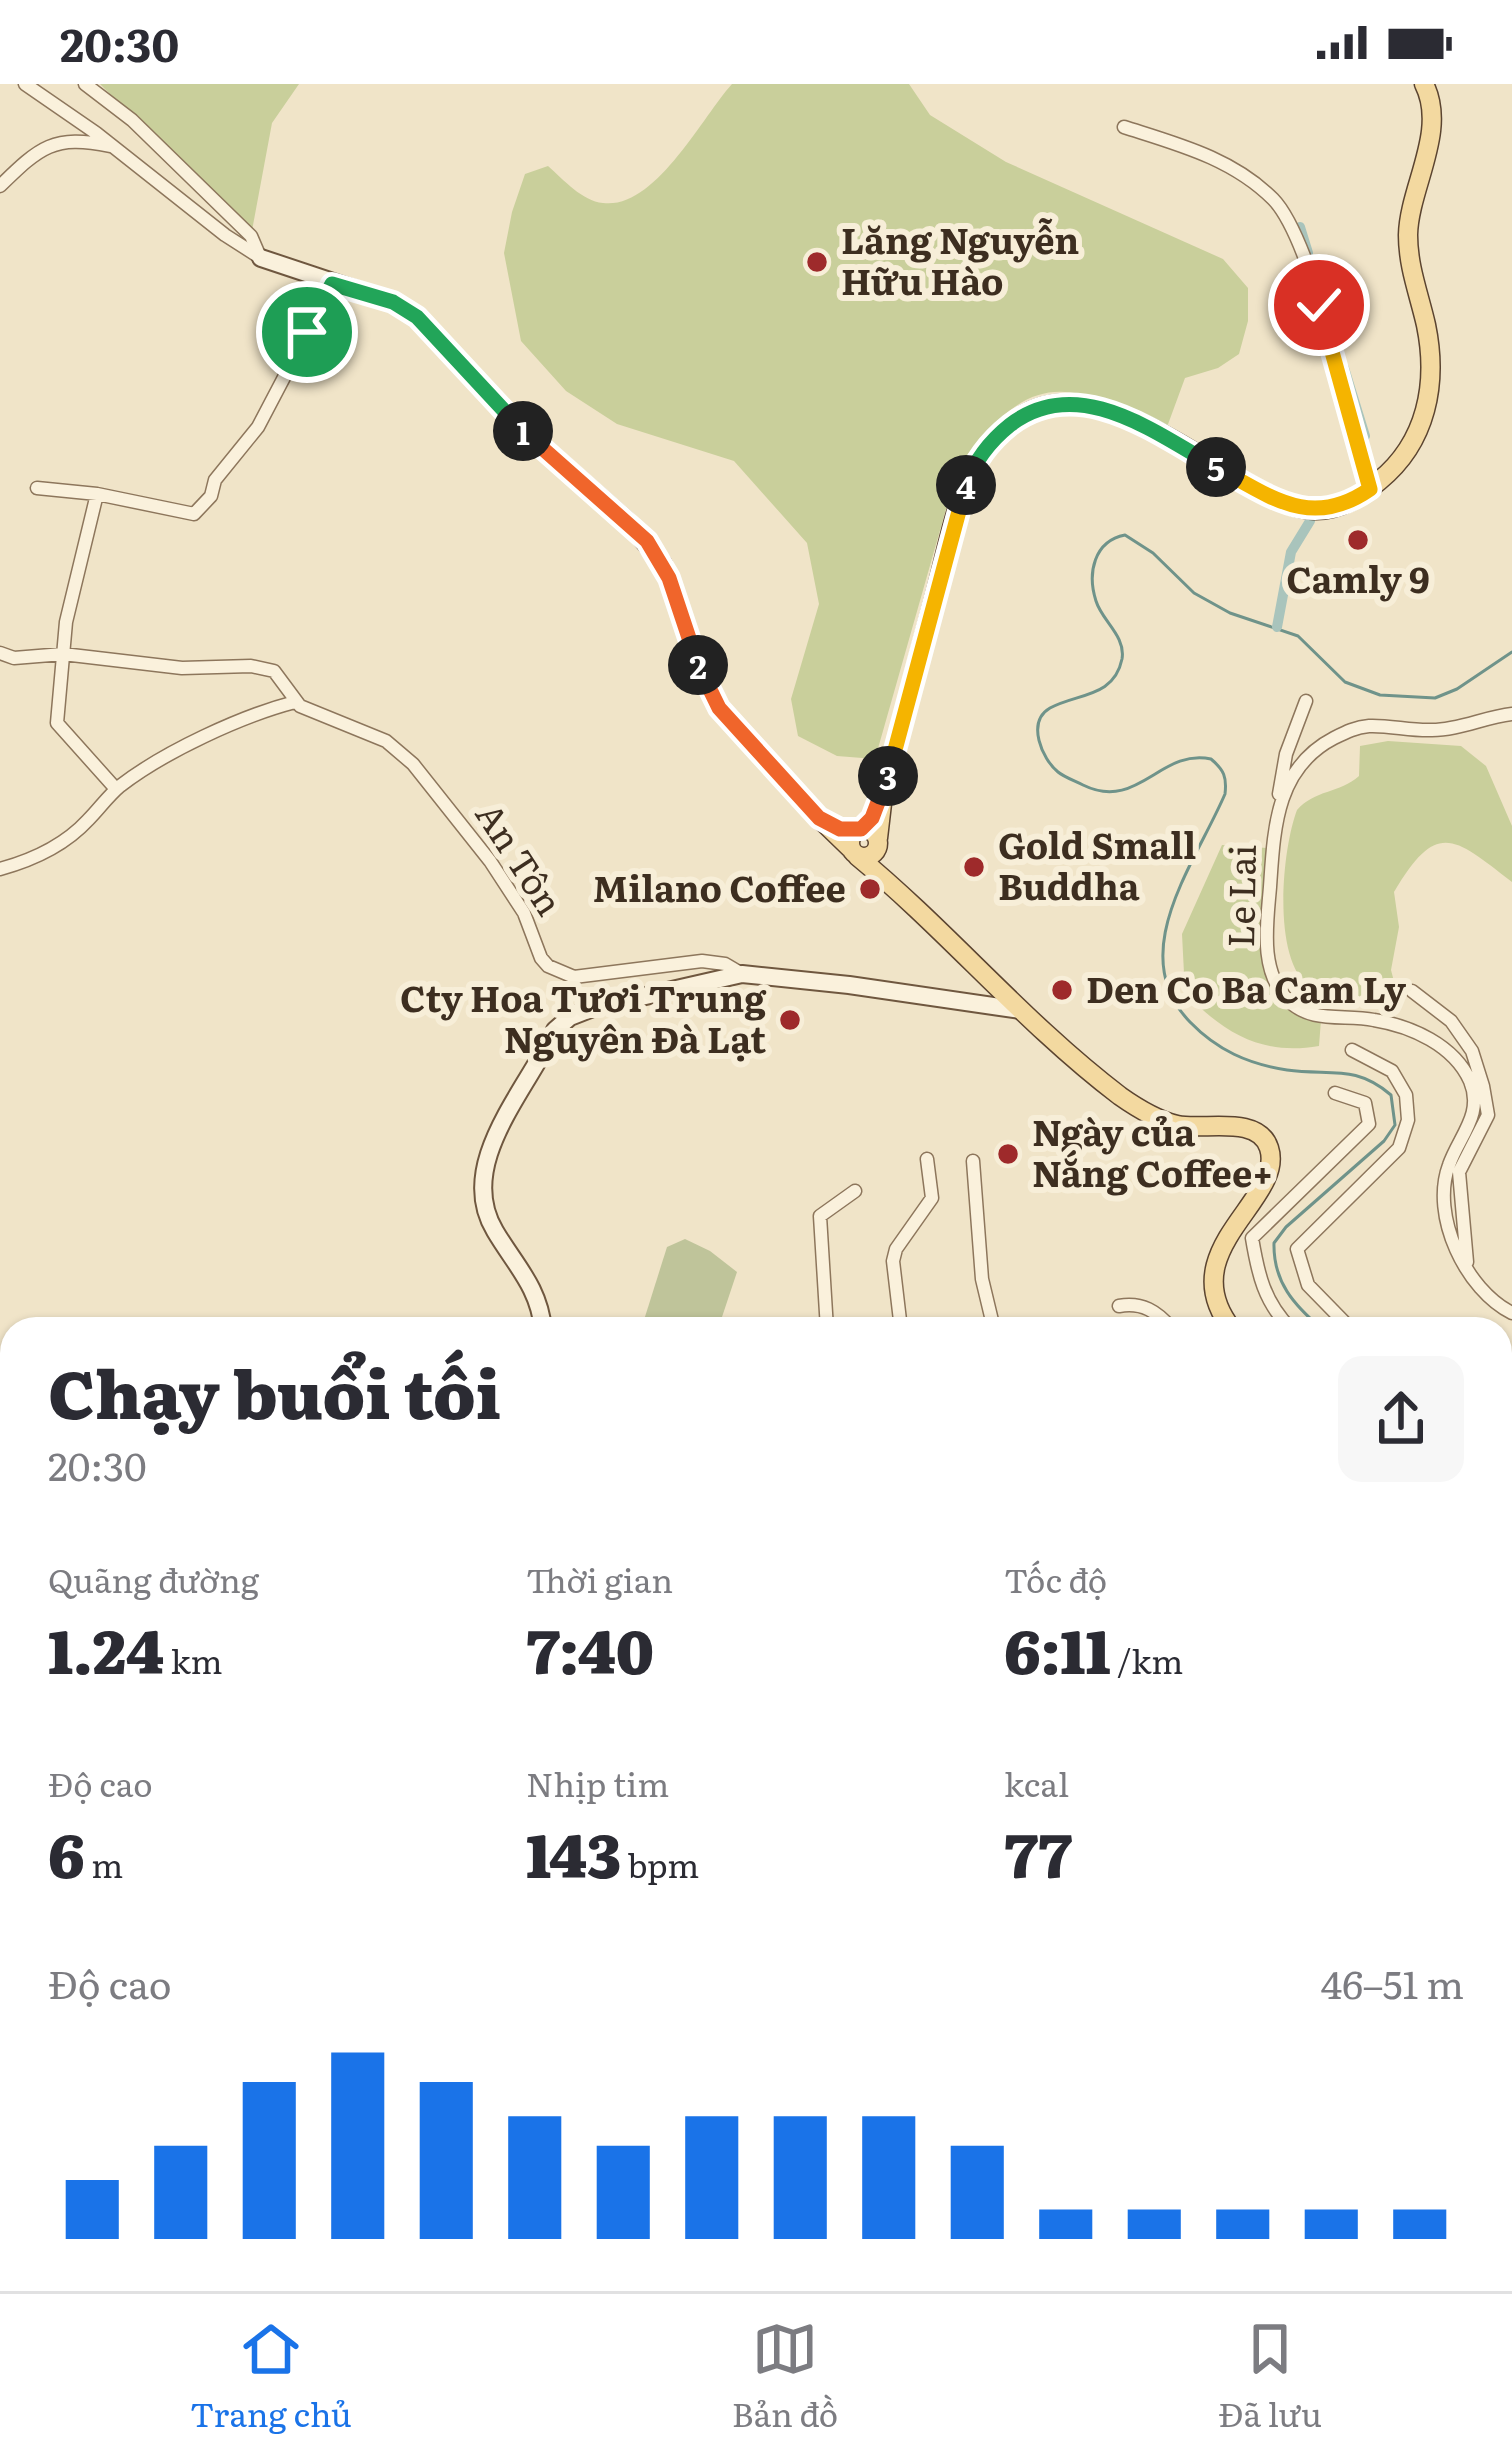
<!DOCTYPE html>
<html lang="vi">
<meta charset="utf-8">
<style>
:root{--surface:#fff;--page:#f7f7f7;--text:#2b2b33;--muted:#7c7c81;--line:#e1e1e2;--accent:#1a73e8}
body{margin:0;font-family:Literata,serif;background:var(--page);color:var(--text);height:100vh;display:flex;flex-direction:column;font-size:45px;white-space:nowrap}
*{box-sizing:border-box;margin:0}
p{font-size:39px;color:var(--muted)}
.icon{flex:none;width:66px;height:66px;fill:none;stroke:currentColor;stroke-width:2;stroke-linecap:round;stroke-linejoin:round}
.map{position:relative;flex:1;overflow:hidden}
.panel{position:absolute;left:0px;top:1233px;width:1512px;height:975px;display:flex;flex-direction:column;background:var(--surface);border-radius:36px 36px 0 0;box-shadow:0 3px 9px #0004}
.panel>*{flex:none}
.pin{position:absolute;display:grid;place-items:center;width:102px;height:102px;color:#fff;margin:-51px;border:6px solid #fff;border-radius:50%;box-shadow:0 3px 12px #0007}
.km{position:absolute;width:60px;height:60px;margin:-30px;border-radius:50%;background:#222;color:#fff;font-size:33px;line-height:60px;text-align:center}
.round{display:grid;place-items:center;flex:none;width:126px;height:126px;border-radius:24px;background:var(--page)}
.summary{display:flex;align-items:center;justify-content:space-between;height:204px;padding:0 48px}
h1{font-size:66px;font-weight:800;line-height:90px}
.stats{display:grid;grid-template-columns:repeat(3,1fr);gap:18px;height:204px;padding:12px 48px}
.stats div{display:grid;align-content:center}
.stats b{font-size:60px;font-weight:800}
.stats small{font-size:33px;font-weight:400}
.stats p{font-size:33px}
.chart{height:336px;padding:24px 48px}
.chart p{display:flex;justify-content:space-between}
.chart svg{width:100%;height:216px;margin-top:12px;stroke:var(--accent);stroke-width:6}
.status{display:flex;justify-content:space-between;align-items:center;height:84px;padding:0 60px;background:var(--surface);direction:ltr}
.status svg{height:33px;fill:currentColor}
.tab-bar{display:flex;justify-content:space-around;align-items:center;height:168px;border-top:3px solid var(--line);background:var(--surface);font-size:33px;color:var(--muted)}
.tab-bar a{display:grid;justify-items:center;gap:6px}
.tab-bar .selected{color:var(--accent)}
.map>svg:first-child{display:block}
.green{fill:#c9cf9b}
.cemetery{fill:#bfc49a}
.lines{fill:none;stroke-linecap:round;stroke-linejoin:round}
.stream{stroke:#6f938a;stroke-width:3}
.canal{stroke:#a9c4bc;stroke-width:10}
.street-casing{stroke:#8d765c;stroke-width:15}
.secondary-casing{stroke:#6f573f;stroke-width:20}
.primary-casing{stroke:#5b4430;stroke-width:21}
.street{stroke:#faf1dc;stroke-width:12}
.secondary{stroke:#faf1dc;stroke-width:16}
.primary{stroke:#f3d9a0;stroke-width:18}
.split-1-casing{stroke:#fff;stroke-width:24}
.split-2-casing{stroke:#fff;stroke-width:24}
.split-3-casing{stroke:#fff;stroke-width:24}
.split-4-casing{stroke:#fff;stroke-width:24}
.split-5-casing{stroke:#fff;stroke-width:24}
.split-6-casing{stroke:#fff;stroke-width:24}
.split-1{stroke:#22a559;stroke-width:15}
.split-2{stroke:#f0652b;stroke-width:15}
.split-3{stroke:#f0652b;stroke-width:15}
.split-4{stroke:#f5b400;stroke-width:15}
.split-5{stroke:#22a559;stroke-width:15}
.split-6{stroke:#f5b400;stroke-width:15}
.poi-dot{fill:#9e2a2b;stroke:#f7eed8;stroke-width:4.5}
.labels{text-anchor:middle;stroke-width:12;stroke-linejoin:round;paint-order:stroke}
.poi-label{font-size:36px;font-weight:bold;fill:#3d2e20;stroke:#f7eed8;text-anchor:start}
.street-label{font-size:36px;fill:#3d2e20;stroke:#f7eed8}
</style>
<div class="status"><b>20:30</b><svg viewBox="0 0 49 12"><path d="M0 12V9h3v3zM5 12V6h3v6zM10 12V3h3v9zM15 12V0h3v12zM26 1h20v11H26zM47 4h2v5h-2z"/></svg></div>
<div class="map">
<svg width="1512" height="2207" viewBox="0 0 1512 2207">
<rect width="100%" height="100%" fill="#f0e4c8"/>
<path class="green" d="M100 0H299L272 39 251 152Z
M732 0H909L930 31 1006 78 1223 175 1248 204V237L1239 270 1218 284 1185 294 1167 343C1063 297 1033 283 958 383L875 675 837 672 798 652 791 615 819 520 807 459 734 377 617 340 566 307 521 257 504 169 512 128 525 90 548 82C564 96 582 117 603 119 655 126 702 33 732 0Z
M1388 657 1461 662 1486 682 1512 742V798C1454 753 1437 735 1394 808L1399 843 1391 886 1397 909 1390 920 1383 922C1360 918 1330 917 1311 904 1271 878 1282 765 1297 726 1314 706 1340 709 1359 692L1360 662Z
M1222 761 1267 764C1265 807 1249 902 1294 928 1301 932 1313 934 1321 936L1319 962C1262 972 1224 949 1185 909L1182 850Z"/>
<path class="cemetery" d="M685 1155 710 1167 737 1188 718 1245H664L644 1236 667 1163Z"/>
<g class="lines">
<path class="stream" d="M1322 1245C1294 1221 1273 1198 1274 1159L1286 1143 1384 1057 1395 1041 1391 1011C1355 980 1330 992 1287 986 1248 980 1217 966 1190 938 1124 870 1195 780 1225 710 1227 693 1224 686 1211 675 1160 664 1138 728 1083 701 1075 697 1064 693 1058 688 1042 675 1026 638 1050 624 1077 609 1114 614 1122 575 1126 552 1102 537 1096 517 1087 489 1094 457 1125 451L1153 469 1194 509 1230 529 1298 552 1345 598 1380 611 1435 614 1457 605 1512 568
M1500 1447 1512 1461
M1500 1834 1512 1809"/>
<path class="canal" d="M1300 143 1308 169
M1344 284 1365 352
M1277 543 1291 468 1310 437"/>
<defs>
<path id="street" d="M25 0 96 49 225 151 261 174
M85 0 132 36 251 152 260 173
M1124 43C1177 60 1232 74 1273 115 1314 157 1351 340 1370 405
M0 102C40 63 54 50 110 62
M37 404 97 410 194 430 211 412 215 396 258 343 333 200
M97 410 66 538 57 639 116 705
M0 569 14 574 63 570 182 584 251 582 274 587 300 622 386 657 413 680 490 777 524 829 541 874 548 882 574 893 702 877 725 880 742 890
M1512 630C1485 633 1459 646 1432 646 1411 647 1389 641 1369 642 1356 643 1346 648 1334 654 1276 684 1274 744 1270 803 1267 840 1259 887 1288 916 1311 940 1344 930 1374 936 1411 942 1454 961 1470 997 1484 1030 1459 1052 1449 1081 1430 1132 1466 1206 1512 1229
M1279 710 1286 670 1306 617
M0 785C33 776 65 761 88 736 99 725 108 712 120 702 164 668 241 632 295 618
M1412 907 1451 937 1472 967 1483 1002 1488 1031 1459 1088 1467 1178
M973 1077 982 1195 994 1245
M1119 1222C1142 1218 1157 1227 1172 1245
M827 1245 820 1132 855 1107
M901 1245 893 1177 896 1165 932 1114 927 1075
M1291 1245C1264 1218 1258 1190 1252 1154L1369 1040 1365 1019 1335 1009
M1351 1245 1308 1201 1297 1165 1399 1064 1408 1036 1406 1011 1392 987 1352 966
M1500 1291 1512 1293
M1500 1380 1512 1365
M1500 1411 1512 1430
M1500 1477 1512 1494
M0 1485H12
M0 1736 12 1741
M0 1770 12 1771
M0 1930 12 1925
M1500 1943 1512 1938
M0 1997 12 2032
M1500 2073 1512 2066
M0 2126 12 2117
M0 2148 12 2150
M158 2196 166 2207
M1302 2196 1306 2207
M49 2207 50 2196
M853 2207 884 2196
M1109 2207 1110 2196"/>
<path id="secondary" d="M261 174 393 218 417 233 510 334 626 436 663 480 698 581 719 624 819 734
M543 1245C539 1203 515 1181 495 1147 455 1081 526 1007 555 946L570 933 593 924 742 890 849 901 1020 926
M0 1375H12"/>
<path id="primary" d="M819 734 850 764
M850 759a14 14 0 1 1 28 0a14 14 0 1 1-28 0Z
M878 754 883 711C901 643 919 575 936 508 946 470 953 430 969 394 980 369 999 347 1022 332 1089 290 1187 367 1246 399 1267 410 1290 425 1314 426 1339 427 1360 413 1379 397 1427 358 1438 299 1426 241 1419 210 1408 183 1408 151 1409 103 1448 47 1424 0
M857 772C948 847 1025 940 1120 1012 1137 1024 1157 1036 1177 1041 1203 1047 1258 1030 1269 1064 1286 1116 1170 1166 1232 1245
M1500 1872 1512 1882"/>
</defs>
<use href="#street" class="street-casing"/>
<use href="#secondary" class="secondary-casing"/>
<use href="#primary" class="primary-casing"/>
<use href="#street" class="street"/>
<use href="#secondary" class="secondary"/>
<use href="#primary" class="primary"/>
</g>
<g class="lines">
<defs>
<path id="split-1" d="M307 248 332 200 393 218 417 233 523 347"/>
<path id="split-2" d="M523 347 647 457 669 494 698 581"/>
<path id="split-3" d="M698 581 719 624 819 734 840 745H861L872 734 888 692"/>
<path id="split-4" d="M888 692 966 401"/>
<path id="split-5" d="M966 401C975 376 990 357 1010 341 1078 289 1154 348 1216 383"/>
<path id="split-6" d="M1216 383C1271 413 1311 446 1370 405L1319 221"/>
</defs>
<use href="#split-1" class="split-1-casing"/>
<use href="#split-2" class="split-2-casing"/>
<use href="#split-3" class="split-3-casing"/>
<use href="#split-4" class="split-4-casing"/>
<use href="#split-5" class="split-5-casing"/>
<use href="#split-6" class="split-6-casing"/>
<use href="#split-1" class="split-1"/>
<use href="#split-2" class="split-2"/>
<use href="#split-3" class="split-3"/>
<use href="#split-4" class="split-4"/>
<use href="#split-5" class="split-5"/>
<use href="#split-6" class="split-6"/>
</g>
<g class="poi-dot">
<circle cx="817" cy="178" r="12"/>
<circle cx="1358" cy="456" r="12"/>
<circle cx="974" cy="783" r="12"/>
<circle cx="870" cy="805" r="12"/>
<circle cx="1062" cy="906" r="12"/>
<circle cx="790" cy="936" r="12"/>
<circle cx="1008" cy="1070" r="12"/>
</g>
<g class="labels">
<g class="poi-label">
<text x="841" y="170">Lăng Nguyễn<tspan x="841" dy="41">Hữu Hào</tspan></text>
<text x="1358" y="509" text-anchor="middle">Camly 9</text>
<text x="998" y="775">Gold Small<tspan x="998" dy="41">Buddha</tspan></text>
<text x="846" y="818" text-anchor="end">Milano Coffee</text>
<text x="1086" y="919">Den Co Ba Cam Ly</text>
<text x="766" y="928" text-anchor="end">Cty Hoa Tươi Trung<tspan x="766" dy="41">Nguyên Đà Lạt</tspan></text>
<text x="1032" y="1062">Ngày của<tspan x="1032" dy="41">Nắng Coffee+</tspan></text>
</g>
<g class="street-label">
<text transform="translate(519 775) rotate(57)" y="13">An Tôn</text>
<text transform="translate(1242 812) rotate(-89)" y="13">Le Lai</text>
</g>
</g>
</svg>
<div class="pin" style="left:307px;top:248px;background:#1e9e55"><svg class="icon" aria-label="arrive" viewBox="0 0 24 24"><path d="M6 21V4h12l-3 4 3 4H6"/></svg></div>
<div class="pin" style="left:1319px;top:221px;background:#d93025"><svg class="icon" aria-label="check" viewBox="0 0 24 24"><path d="M5 12l5 5 9-10"/></svg></div>
<b class="km" style="left:523px;top:347px">1</b>
<b class="km" style="left:698px;top:581px">2</b>
<b class="km" style="left:888px;top:692px">3</b>
<b class="km" style="left:966px;top:401px">4</b>
<b class="km" style="left:1216px;top:383px">5</b>
<section class="panel">
<div class="summary"><div><h1>Chạy buổi tối</h1><p>20:30</p></div><a class="round"><svg class="icon" aria-label="share" viewBox="0 0 24 24"><path d="M12 15V3M7 8l5-5 5 5M5 13v7h14v-7"/></svg></a></div>
<div class="stats">
<div><p>Quãng đường</p><b>1.24<small> km</small></b></div>
<div><p>Thời gian</p><b>7:40</b></div>
<div><p>Tốc độ</p><b>6:11<small> /km</small></b></div>
</div>
<div class="stats">
<div><p>Độ cao</p><b>6<small> m</small></b></div>
<div><p>Nhịp tim</p><b>143<small> bpm</small></b></div>
<div><p>kcal</p><b>77</b></div>
</div>
<div class="chart"><p><span>Độ cao</span>46–51 m</p>
<svg viewBox="0 0 160 44" preserveAspectRatio="none"><path d="M5 44V32M15 44V25M25 44V12M35 44V6M45 44V12M55 44V19M65 44V25M75 44V19M85 44V19M95 44V19M105 44V25M115 44V38M125 44V38M135 44V38M145 44V38M155 44V38"/></svg>
</div>
</section>
</div>
<nav class="tab-bar">
<a class="selected"><svg class="icon" aria-label="home" viewBox="0 0 24 24"><path d="M3 11l9-7 9 7M6 9v11h12V9"/></svg>Trang chủ</a>
<a><svg class="icon" aria-label="map" viewBox="0 0 24 24"><path d="M3 6l6-2 6 2 6-2v14l-6 2-6-2-6 2zM9 4v14M15 6v14"/></svg>Bản đồ</a>
<a><svg class="icon" aria-label="saved" viewBox="0 0 24 24"><path d="M7 4h10v16l-5-4-5 4z"/></svg>Đã lưu</a>
</nav>
